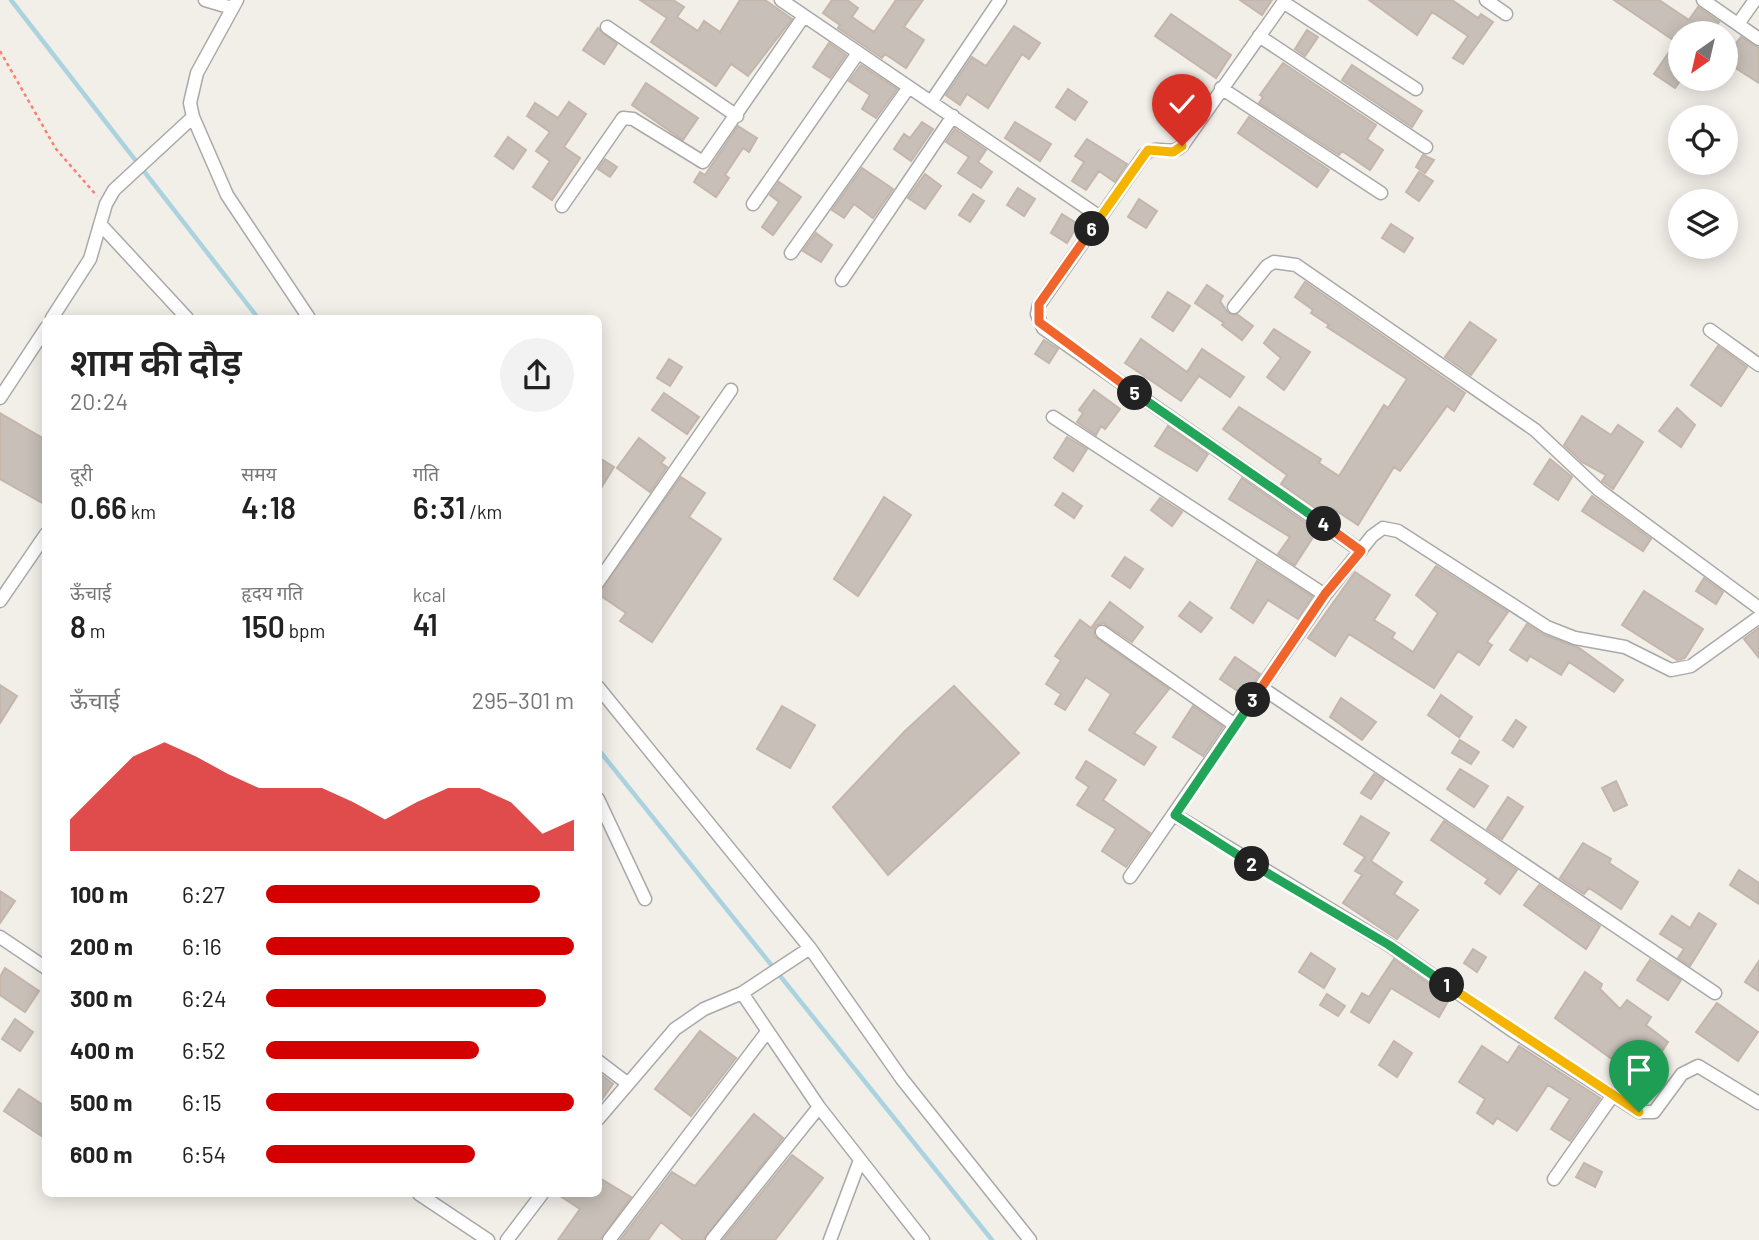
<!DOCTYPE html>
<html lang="hi">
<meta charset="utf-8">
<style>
:root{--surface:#fff;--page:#f2f2f2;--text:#222;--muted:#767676;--accent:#d40000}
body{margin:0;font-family:Barlow,"Noto Sans Devanagari",sans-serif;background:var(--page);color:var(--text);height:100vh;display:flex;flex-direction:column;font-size:26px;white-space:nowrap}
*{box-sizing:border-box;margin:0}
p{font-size:23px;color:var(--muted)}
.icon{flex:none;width:38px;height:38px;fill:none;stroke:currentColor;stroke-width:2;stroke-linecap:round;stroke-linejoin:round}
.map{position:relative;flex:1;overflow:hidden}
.sheet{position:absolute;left:42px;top:315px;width:560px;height:882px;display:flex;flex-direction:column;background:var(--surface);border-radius:10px;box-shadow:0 4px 18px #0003}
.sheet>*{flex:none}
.needle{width:46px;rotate:214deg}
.fabs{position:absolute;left:1668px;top:21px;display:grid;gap:14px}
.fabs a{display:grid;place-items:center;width:70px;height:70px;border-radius:50%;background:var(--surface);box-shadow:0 4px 18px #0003;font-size:35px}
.pin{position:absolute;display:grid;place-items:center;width:60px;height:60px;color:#fff;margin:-72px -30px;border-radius:50% 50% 50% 0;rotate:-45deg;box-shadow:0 0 7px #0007}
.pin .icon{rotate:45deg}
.km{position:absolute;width:35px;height:35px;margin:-18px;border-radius:50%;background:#222;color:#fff;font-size:19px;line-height:35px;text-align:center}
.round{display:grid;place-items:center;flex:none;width:74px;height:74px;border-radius:37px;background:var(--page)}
.headline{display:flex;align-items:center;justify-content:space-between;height:119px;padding:0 28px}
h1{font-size:38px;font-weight:600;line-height:52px}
.figures{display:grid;grid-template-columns:repeat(3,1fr);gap:10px;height:119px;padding:7px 28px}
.figures div{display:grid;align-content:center}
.figures b{font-size:30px;font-weight:600}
.figures small{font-size:19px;font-weight:400}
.figures p{font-size:19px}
.chart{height:196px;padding:14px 28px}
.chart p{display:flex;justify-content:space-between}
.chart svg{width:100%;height:126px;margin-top:7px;fill:var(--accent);opacity:.7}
ul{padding:0 28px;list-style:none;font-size:23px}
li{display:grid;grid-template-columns:112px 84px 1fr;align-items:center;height:52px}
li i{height:18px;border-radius:9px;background:var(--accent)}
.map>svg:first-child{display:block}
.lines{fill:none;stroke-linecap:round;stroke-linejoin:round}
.stream{stroke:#aad3df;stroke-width:4.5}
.building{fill:#c7bfb8;stroke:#c4b6ab;stroke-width:2}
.street-casing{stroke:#a9a9a9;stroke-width:15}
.path{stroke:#fa8072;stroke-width:2.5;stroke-dasharray:3.5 3.5;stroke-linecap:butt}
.street{stroke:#fff;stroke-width:12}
.split-1-casing{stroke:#fff;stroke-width:14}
.split-2-casing{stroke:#fff;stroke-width:14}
.split-3-casing{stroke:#fff;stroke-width:14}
.split-4-casing{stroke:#fff;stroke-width:14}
.split-5-casing{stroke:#fff;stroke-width:14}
.split-6-casing{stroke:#fff;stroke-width:14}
.split-7-casing{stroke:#fff;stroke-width:14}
.split-1{stroke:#f5b400;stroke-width:9}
.split-2{stroke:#22a559;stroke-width:9}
.split-3{stroke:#22a559;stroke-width:9}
.split-4{stroke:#f0652b;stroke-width:9}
.split-5{stroke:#22a559;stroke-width:9}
.split-6{stroke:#f0652b;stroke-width:9}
.split-7{stroke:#f5b400;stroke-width:9}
</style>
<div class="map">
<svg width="1759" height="1240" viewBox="0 0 1759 1240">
<rect width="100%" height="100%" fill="#f2efe9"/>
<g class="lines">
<path class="stream" d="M11 0 258 318
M598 749 992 1240"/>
</g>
<path class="building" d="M640 0H673L684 7 677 17 698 31 704 21 720 32 740 0H765L792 19 748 76 731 64 716 86 651 42 667 18Z
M832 0H847L858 8 852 17 874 32 896 0H923L904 27 924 40 906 68 885 54 882 58 838 28 840 25 823 13Z
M1240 0H1272L1262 15Z
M1369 0H1452L1478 18 1481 14 1493 22 1463 64 1453 58 1468 36 1432 12 1417 35Z
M1614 0H1659L1689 20 1698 7 1719 22 1711 33H1680V81L1675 88 1654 74 1676 42Z
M1171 14 1231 55 1216 78 1155 36Z
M1014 26 1040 43 1029 59 1022 54 988 108 967 94 960 105 946 95 972 57 986 66Z
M598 28 617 44 604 64 583 50Z
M1307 30 1318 37 1305 56 1295 49Z
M1741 37 1759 48V83L1726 62V55Z
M829 43 846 55 830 78 813 67Z
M1283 63 1376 125 1367 139 1383 150 1370 170 1342 151 1339 155 1259 103 1263 97 1260 95Z
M861 65 897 89 876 118 862 109 870 95 849 81Z
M1352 65 1422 111 1412 127 1342 80Z
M646 83 698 118 683 140 632 105Z
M1068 89 1087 102 1075 120 1056 107Z
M569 102 586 114 564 147 580 158 552 200 533 187 550 161 536 151 550 132 527 116 535 103 558 118Z
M1249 117 1329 170 1317 187 1238 133Z
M922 122 933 129 911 161 894 149 904 134 910 138Z
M1015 122 1051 144 1040 161 1005 138Z
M738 126 757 138 749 152 743 148 725 175 729 178 716 197 694 182 700 172 705 175Z
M955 129 986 150 978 162 992 172 981 188 958 173 969 157 946 142Z
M508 137 526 150 513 169 495 156Z
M1087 139 1127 164 1115 182 1099 171 1086 190 1072 181 1084 162 1075 156Z
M1423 155 1434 160 1425 173 1416 167Z
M605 159 617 167 610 177 598 169Z
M862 168 893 189 873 218 854 204 844 218 832 210Z
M1419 172 1433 181 1419 201 1406 192Z
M925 174 941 186 925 209 908 198Z
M779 182 801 197 773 235 762 227 779 202 770 195Z
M1018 188 1035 199 1024 216 1007 205Z
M973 194 984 201 970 222 959 215Z
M1139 199 1157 211 1146 228 1128 217Z
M1062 214 1078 224 1067 243 1051 233Z
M1391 224 1413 238 1404 252 1382 238Z
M816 233 832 245 821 262 803 251Z
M1305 282 1465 393 1454 411 1447 406 1400 471 1394 467 1358 525 1332 508 1327 517 1281 484 1287 475 1223 429 1239 407 1321 459 1319 463 1339 476 1384 405 1388 408 1407 379 1327 327 1329 325 1311 313 1313 310 1295 297Z
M1207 285 1223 296 1220 301 1228 313 1238 315 1253 326 1242 340 1222 325 1224 323 1195 303Z
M1168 292 1190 306 1173 331 1152 317Z
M1470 322 1496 340 1471 375 1445 357Z
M1274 329 1310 352 1284 390 1267 377 1281 358 1264 343Z
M1141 339 1187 372 1202 349 1244 377 1230 397 1199 376 1181 401 1125 363Z
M1044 340 1058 349 1049 363 1035 354Z
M1718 346 1747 367 1721 406 1691 385Z
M669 359 682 367 670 386 657 378Z
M1094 390 1120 409 1105 429 1101 426 1096 435 1077 422 1083 413 1079 410Z
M664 393 699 417 687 434 652 410Z
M1677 408 1695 425 1681 447 1659 431Z
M0 413 46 440V505L0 479Z
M1582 416 1611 435 1618 425 1643 442 1613 489 1602 481 1606 475 1582 462 1564 445Z
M1168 426 1208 454 1197 471 1155 446Z
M1067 437 1087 449 1073 471 1054 458Z
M639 438 665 458 661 463 667 467 650 492 617 468Z
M598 457 614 467 598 493Z
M1550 459 1572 477 1558 500 1534 484Z
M681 477 705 493 689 517 721 539 652 642 620 621 626 613 598 594Z
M1242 478 1317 531 1295 565 1278 554 1290 537 1229 499Z
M1063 493 1082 506 1074 518 1055 505Z
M1592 496 1651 539 1643 551 1582 511Z
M884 497 911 515 858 596 834 579Z
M1160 498 1182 512 1172 526 1151 510Z
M1125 557 1143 569 1130 588 1112 576Z
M1257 561 1313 597 1298 619 1268 600 1253 623 1231 608Z
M1436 566 1508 612 1487 642 1492 645 1479 665 1458 651 1434 688 1349 634 1335 656 1308 638 1355 572 1390 595 1374 620 1395 633 1392 638 1413 652 1438 613 1416 595Z
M1704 578 1723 592 1716 604 1696 591Z
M1644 591 1703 629 1685 658 1677 660 1622 625Z
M1110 602 1143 627 1132 642 1103 623 1095 626 1094 636 1169 689 1134 733 1156 747 1144 765 1089 730 1111 694 1086 677 1065 710 1055 704 1061 694 1046 684 1061 660 1055 656 1080 620 1091 628Z
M1190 602 1212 618 1201 632 1179 616Z
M1527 624 1544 635 1579 648 1623 680 1614 692 1569 662 1561 675 1530 656 1527 661 1510 650Z
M1759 628V658L1744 639Z
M1235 657 1260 674 1245 696 1220 679Z
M0 685 17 696 0 723Z
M954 686 1019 753 888 875 833 807 905 731Z
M1441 695 1472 717 1459 737 1428 715Z
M1341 698 1376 722 1362 740 1330 717Z
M782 706 815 725 790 768 757 749Z
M1193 706 1223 727 1203 756 1173 737Z
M1516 720 1526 727 1513 747 1503 740Z
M1460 740 1479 752 1471 764 1452 753Z
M1086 761 1116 780 1103 800 1150 833 1126 867 1102 851 1116 829 1077 805 1089 787 1076 778Z
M1460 769 1488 786 1474 807 1447 789Z
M1374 774 1384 780 1371 799 1361 793Z
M1616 781 1627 805 1614 811 1602 788Z
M1508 797 1523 807 1502 839 1487 829Z
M1361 816 1389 833 1371 861 1402 882 1394 894 1418 910 1397 939 1343 903 1362 875 1355 871 1365 857 1344 844Z
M1444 821 1517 870 1500 894 1485 883 1488 879 1431 840Z
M1583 843 1611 859 1609 863 1638 882 1621 909 1589 888 1584 894 1560 878Z
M1739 870 1759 883V904L1730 885Z
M1539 885 1600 926 1586 949 1524 905Z
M0 891 15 901 0 923Z
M1699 913 1716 924 1690 966 1678 958 1684 949 1660 934 1672 916 1690 928Z
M1473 949 1486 957 1477 972 1464 963Z
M1311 953 1335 969 1324 988 1299 972Z
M1394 959 1450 998 1439 1017 1391 988 1369 1023 1351 1012 1362 993 1369 997Z
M1650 960 1681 980 1668 1000 1637 980Z
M1759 961V991L1745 982Z
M5 968 39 991 25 1012 0 995V977Z
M1585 972 1602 984 1600 989 1620 1009 1627 1000 1651 1017 1646 1025 1668 1042 1651 1068 1641 1056 1630 1072 1555 1018Z
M1327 994 1345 1006 1338 1016 1320 1005Z
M1717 1003 1758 1032 1738 1061 1696 1032Z
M15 1019 33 1032 20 1051 2 1039Z
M700 1031 736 1058 691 1116 655 1089Z
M1394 1041 1412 1053 1397 1077 1379 1065Z
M1482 1046 1508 1063 1519 1046 1600 1098 1570 1141 1551 1129 1570 1099 1548 1085 1517 1131 1497 1118 1493 1124 1477 1113 1485 1099 1459 1082Z
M598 1072 613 1084 598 1105Z
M19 1089 46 1107V1139L4 1111Z
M754 1114 783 1138 703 1240H683L661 1222 648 1240H620L672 1172 695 1186Z
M792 1155 823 1178 775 1240H723Z
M1584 1163 1602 1172 1595 1187 1576 1177Z
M598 1177 631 1197 600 1240H558L580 1209 557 1194H598Z"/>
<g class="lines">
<defs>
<path id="street" d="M205 0 232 8
M237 0 197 73 190 103 193 117 227 195 309 318
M781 0 1100 217
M1285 0 1182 146C1170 157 1156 143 1144 155L1039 305 1037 314 1043 328 1361 551
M1486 0 1506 14
M1703 0 1759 39
M1283 2 1416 89
M1738 24 1755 0
M607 27 737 116
M1259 36 1426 147
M1221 88 1381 193
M931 102 1000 0
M753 204 858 53
M562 206 623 118 633 119 703 162 804 16
M101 225 187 318
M791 253 909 87
M842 280 953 116
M1234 307 1267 266 1274 262 1296 265 1535 430 1599 490 1759 608
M52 318 90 259 106 204 114 190 193 117
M1710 330 1759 365
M0 398 46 328
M1053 417 1325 595
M598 582 731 390
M0 601 46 534
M1102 632 1235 725
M598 687 810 948 902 1079 1030 1240
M1262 688 1715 993
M598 799 645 899
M1175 815 1389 945 1513 1031 1639 1112H1654L1682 1074 1698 1066 1759 1103
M1130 877 1325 595 1372 536 1383 528 1398 531 1547 627 1575 638 1625 647 1671 670 1691 666 1759 617
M0 937 46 968
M742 993 819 1107 923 1240
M598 1061 627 1083
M598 1119 675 1029 704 1009 742 993 810 948
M1554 1179 1613 1095
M419 1194 488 1240
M507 1240 542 1194
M609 1240 767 1032
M712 1240 819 1107
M830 1240 860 1160"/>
</defs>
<use href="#street" class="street-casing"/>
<path class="path" d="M0 51 56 149 97 196"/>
<use href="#street" class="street"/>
</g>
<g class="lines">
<defs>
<path id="split-1" d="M1447 985 1639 1112"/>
<path id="split-2" d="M1252 864 1389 945 1447 985"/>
<path id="split-3" d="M1252 864 1175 815 1253 700"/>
<path id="split-4" d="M1253 700 1325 594 1361 551 1324 524"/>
<path id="split-5" d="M1135 393 1324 524"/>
<path id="split-6" d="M1092 229 1039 304V322L1135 393"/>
<path id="split-7" d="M1092 229 1148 150 1173 152 1182 146"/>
</defs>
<use href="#split-1" class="split-1-casing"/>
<use href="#split-2" class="split-2-casing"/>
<use href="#split-3" class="split-3-casing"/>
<use href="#split-4" class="split-4-casing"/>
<use href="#split-5" class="split-5-casing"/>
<use href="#split-6" class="split-6-casing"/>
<use href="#split-7" class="split-7-casing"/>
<use href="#split-1" class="split-1"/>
<use href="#split-2" class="split-2"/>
<use href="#split-3" class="split-3"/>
<use href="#split-4" class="split-4"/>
<use href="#split-5" class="split-5"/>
<use href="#split-6" class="split-6"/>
<use href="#split-7" class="split-7"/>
</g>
</svg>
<div class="fabs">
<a><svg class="needle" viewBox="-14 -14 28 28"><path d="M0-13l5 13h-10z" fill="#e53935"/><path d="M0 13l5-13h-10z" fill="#767676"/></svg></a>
<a><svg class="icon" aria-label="locate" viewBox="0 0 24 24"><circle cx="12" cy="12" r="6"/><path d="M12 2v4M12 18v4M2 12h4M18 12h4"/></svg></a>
<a><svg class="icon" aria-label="layers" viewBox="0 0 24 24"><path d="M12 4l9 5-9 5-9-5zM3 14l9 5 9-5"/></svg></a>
</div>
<div class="pin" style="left:1639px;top:1112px;background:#1e9e55"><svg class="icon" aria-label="arrive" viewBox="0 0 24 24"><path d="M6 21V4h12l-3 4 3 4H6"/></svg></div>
<div class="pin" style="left:1182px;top:146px;background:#d93025"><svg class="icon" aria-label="check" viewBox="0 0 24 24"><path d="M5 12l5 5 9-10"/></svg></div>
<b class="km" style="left:1447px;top:985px">1</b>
<b class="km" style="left:1252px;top:864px">2</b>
<b class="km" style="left:1253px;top:700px">3</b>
<b class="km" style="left:1324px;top:524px">4</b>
<b class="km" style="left:1135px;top:393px">5</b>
<b class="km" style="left:1092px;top:229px">6</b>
<section class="sheet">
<div class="headline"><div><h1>शाम की दौड़</h1><p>20:24</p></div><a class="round"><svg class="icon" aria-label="share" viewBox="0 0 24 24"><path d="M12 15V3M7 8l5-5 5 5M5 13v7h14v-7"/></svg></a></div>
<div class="figures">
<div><p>दूरी</p><b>0.66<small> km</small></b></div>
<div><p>समय</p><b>4:18</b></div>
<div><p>गति</p><b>6:31<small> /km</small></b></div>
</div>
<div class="figures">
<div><p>ऊँचाई</p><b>8<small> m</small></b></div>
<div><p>हृदय गति</p><b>150<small> bpm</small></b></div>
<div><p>kcal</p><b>41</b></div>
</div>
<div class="chart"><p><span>ऊँचाई</span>295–301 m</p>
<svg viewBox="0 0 160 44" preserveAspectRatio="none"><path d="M0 44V33L10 22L20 11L30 6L40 11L50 17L60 22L70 22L80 22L90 27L100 33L110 27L120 22L130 22L140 27L150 38L160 33V44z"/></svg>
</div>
<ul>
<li><b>100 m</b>6:27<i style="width:89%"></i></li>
<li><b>200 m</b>6:16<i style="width:100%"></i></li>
<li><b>300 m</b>6:24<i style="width:91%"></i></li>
<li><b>400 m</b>6:52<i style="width:69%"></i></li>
<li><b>500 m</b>6:15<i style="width:100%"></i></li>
<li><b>600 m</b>6:54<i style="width:68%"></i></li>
</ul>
</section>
</div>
